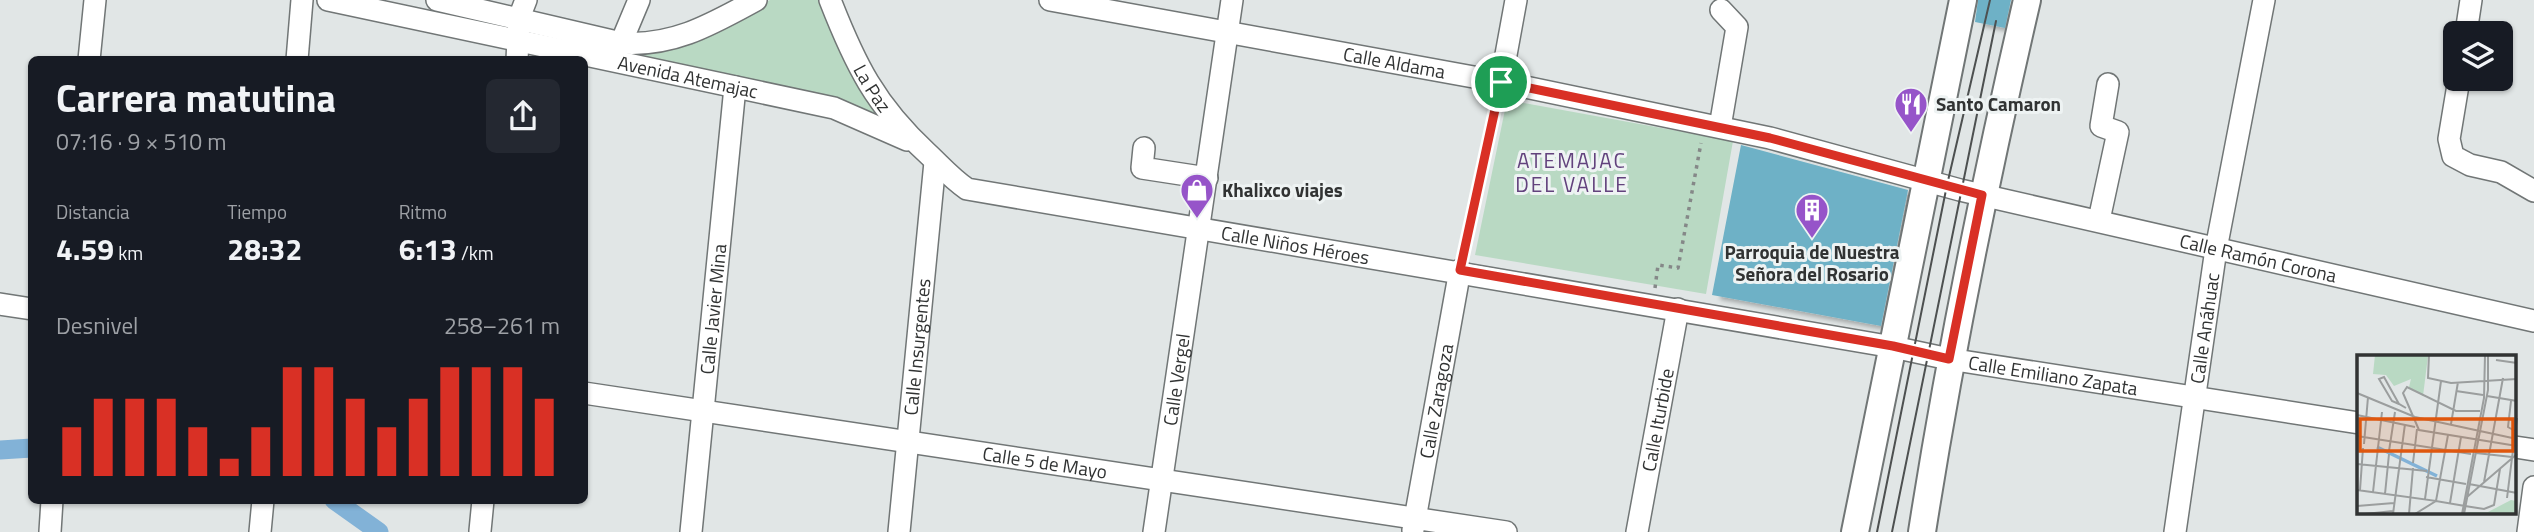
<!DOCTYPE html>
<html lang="es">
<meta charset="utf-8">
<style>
:root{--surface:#171b24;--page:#242831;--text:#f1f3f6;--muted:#9ea1a6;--accent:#d93025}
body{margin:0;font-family:"Titillium Web",sans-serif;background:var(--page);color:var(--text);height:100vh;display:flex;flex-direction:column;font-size:26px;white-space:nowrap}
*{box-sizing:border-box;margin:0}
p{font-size:23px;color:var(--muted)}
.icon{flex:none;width:38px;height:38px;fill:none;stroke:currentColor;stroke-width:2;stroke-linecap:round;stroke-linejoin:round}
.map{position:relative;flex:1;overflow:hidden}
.panel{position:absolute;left:28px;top:56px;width:560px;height:448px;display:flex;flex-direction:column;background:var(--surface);border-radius:10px;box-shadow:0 2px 5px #0004}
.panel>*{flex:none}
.fabs{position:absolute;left:2443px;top:21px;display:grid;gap:14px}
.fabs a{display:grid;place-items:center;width:70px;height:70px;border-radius:10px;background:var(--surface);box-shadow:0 2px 5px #0004;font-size:35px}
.pin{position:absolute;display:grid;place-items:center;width:60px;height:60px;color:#fff;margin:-30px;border:4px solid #fff;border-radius:50%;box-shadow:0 2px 7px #0007}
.round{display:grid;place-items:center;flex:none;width:74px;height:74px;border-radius:10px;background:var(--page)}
.head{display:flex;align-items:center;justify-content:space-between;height:119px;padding:0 28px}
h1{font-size:38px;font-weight:700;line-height:52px}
.metrics{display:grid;grid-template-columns:repeat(3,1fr);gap:10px;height:119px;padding:7px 28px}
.metrics div{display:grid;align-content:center}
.metrics b{font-size:30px;font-weight:700}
.metrics small{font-size:19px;font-weight:400}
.metrics p{font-size:19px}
.chart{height:196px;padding:14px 28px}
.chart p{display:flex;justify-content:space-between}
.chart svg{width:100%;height:126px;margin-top:7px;stroke:var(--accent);stroke-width:6}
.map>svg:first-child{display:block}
.green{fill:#b9d9c3}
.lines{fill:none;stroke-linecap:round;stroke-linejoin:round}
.canal{stroke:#82b2d7;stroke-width:19}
.building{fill:#6eb1c6;filter:url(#shadow)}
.minor-casing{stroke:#717676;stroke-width:24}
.major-casing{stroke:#717676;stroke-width:30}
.path{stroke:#858888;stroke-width:3.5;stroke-dasharray:3.5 5;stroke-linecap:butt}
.minor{stroke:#fff;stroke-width:21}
.major{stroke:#fff;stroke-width:26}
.tram{stroke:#4d5050;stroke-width:2}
.route-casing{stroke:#fff;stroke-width:14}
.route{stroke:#d93025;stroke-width:9}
.labels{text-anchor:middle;stroke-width:6;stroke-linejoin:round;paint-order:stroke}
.street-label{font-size:19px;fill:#313333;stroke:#eef3f3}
.poi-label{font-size:19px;font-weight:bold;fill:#313333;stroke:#eef3f3;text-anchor:start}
.neighbourhood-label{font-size:21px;letter-spacing:2px;fill:#62427d;stroke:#eef3f3}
.inset-river{fill:none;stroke:#82b2d7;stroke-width:3.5}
.inset-road{fill:none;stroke:#9b9e9e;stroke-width:2}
.view{fill:#df570e;fill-opacity:0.15;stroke:#df570e;stroke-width:3.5}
.inset-edge{fill:none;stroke:#313333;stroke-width:3.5}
</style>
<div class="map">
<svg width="2534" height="532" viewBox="0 0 2534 532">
<defs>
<filter id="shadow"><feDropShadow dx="8" dy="4.5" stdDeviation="2" flood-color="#0004"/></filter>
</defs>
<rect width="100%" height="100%" fill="#e1e6e6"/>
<path class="green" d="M770 0H818L889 127 529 42 608 43 670 50Z
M1507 100 1733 141 1706 294 1475 255Z"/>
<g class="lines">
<path class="canal" d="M0 450 32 448
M334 500 379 532"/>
</g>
<path class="building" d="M1978 0H2011L2005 28 1975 22Z
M1741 145 1908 190 1881 326 1712 295Z"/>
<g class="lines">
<defs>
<g id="minor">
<path id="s1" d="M328 0 834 108 907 140"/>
<path d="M437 0 621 43C673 47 712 24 756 0"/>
<path id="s2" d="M830 0C855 64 875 105 927 153 940 165 951 178 967 189L1893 347 1949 359 2359 423"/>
<path id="s3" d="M1050 0 1501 82 1770 138 1960 190 2534 321"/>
<path d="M2466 33 2471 0"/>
<path d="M621 43 639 0"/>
<path d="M89 60 95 0"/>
<path d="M297 60 302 0"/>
<path d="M517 60 519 18 526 0"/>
<path d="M2459 79 2449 139 2453 156 2470 165 2501 172 2534 191"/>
<path d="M1501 82 1516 0"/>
<path d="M1720 127 1737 27 1721 10"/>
<path d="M1144 148 1142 168 1207 178"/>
<path d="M2099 220 2118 132 2101 126 2108 84"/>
<path d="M0 304 32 309"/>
<path id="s4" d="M584 393 1506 532"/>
<path d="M2515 447 2534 450"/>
<path id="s5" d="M1413 530 1460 270"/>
<path d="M480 531 483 500"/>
<path d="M50 532 52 500"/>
<path d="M260 532 263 500"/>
<path id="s6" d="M691 532 735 87"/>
<path id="s7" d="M899 532 935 162"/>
<path id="s8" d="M1154 532 1232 0"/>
<path id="s9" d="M1637 532 1678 309"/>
<path id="s10" d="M2175 532 2216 249 2264 0"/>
<path d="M2528 532 2534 487"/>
</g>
<path id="major" d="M1855 532 1963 0
M1922 532C1950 353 1986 177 2027 0"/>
</defs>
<use href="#minor" class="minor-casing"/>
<use href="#major" class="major-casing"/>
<path class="path" d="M1464 251 1498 98
M1655 288 1658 265 1678 268 1701 143"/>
<use href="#minor" class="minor"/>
<use href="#major" class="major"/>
<path class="tram" d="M1877 532 1947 185 1990 0
M1892 532 1996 21"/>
</g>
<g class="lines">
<defs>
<path id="route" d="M1501 82 1770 138 1982 195 1949 359 1893 346 1460 270Z"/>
</defs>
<use href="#route" class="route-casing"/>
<use href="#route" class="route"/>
</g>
<defs>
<symbol id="restaurant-pin" viewBox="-11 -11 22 30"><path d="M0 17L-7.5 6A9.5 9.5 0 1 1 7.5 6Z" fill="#9654c9" stroke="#eef3f3"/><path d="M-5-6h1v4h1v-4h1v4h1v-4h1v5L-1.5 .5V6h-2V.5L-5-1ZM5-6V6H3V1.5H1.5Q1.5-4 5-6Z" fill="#fff"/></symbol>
<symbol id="shop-pin" viewBox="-11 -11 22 30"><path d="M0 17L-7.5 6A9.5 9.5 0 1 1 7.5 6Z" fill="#9654c9" stroke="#eef3f3"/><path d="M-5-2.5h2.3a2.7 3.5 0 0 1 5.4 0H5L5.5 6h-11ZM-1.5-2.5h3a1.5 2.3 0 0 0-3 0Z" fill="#fff"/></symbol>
<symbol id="building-pin" viewBox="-11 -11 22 30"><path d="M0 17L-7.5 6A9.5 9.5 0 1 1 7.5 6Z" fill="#9654c9" stroke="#eef3f3"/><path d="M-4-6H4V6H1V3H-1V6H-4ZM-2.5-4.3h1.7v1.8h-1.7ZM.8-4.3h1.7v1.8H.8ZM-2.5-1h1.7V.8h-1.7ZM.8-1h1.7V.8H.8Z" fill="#fff"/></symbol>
</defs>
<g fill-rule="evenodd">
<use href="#restaurant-pin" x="1892" y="85" width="38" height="52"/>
<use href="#shop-pin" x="1178" y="171" width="38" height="52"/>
<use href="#building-pin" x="1793" y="191" width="38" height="52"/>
</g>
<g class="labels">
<g class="street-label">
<text dy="7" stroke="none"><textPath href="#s3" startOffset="350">Calle Aldama</textPath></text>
<text dy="7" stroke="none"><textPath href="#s1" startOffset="368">Avenida Atemajac</textPath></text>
<text dy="7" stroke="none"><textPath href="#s2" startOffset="98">La Paz</textPath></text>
<text dy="7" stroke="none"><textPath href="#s2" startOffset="570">Calle Niños Héroes</textPath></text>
<text dy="7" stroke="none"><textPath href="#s3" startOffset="1236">Calle Ramón Corona</textPath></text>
<text dy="7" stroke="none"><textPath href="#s6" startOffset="224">Calle Javier Mina</textPath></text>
<text dy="7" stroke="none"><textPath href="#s10" startOffset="206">Calle Anáhuac</textPath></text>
<text dy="7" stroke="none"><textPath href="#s7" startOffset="186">Calle Insurgentes</textPath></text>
<text dy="7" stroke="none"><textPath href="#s2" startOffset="1339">Calle Emiliano Zapata</textPath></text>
<text dy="7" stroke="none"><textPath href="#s8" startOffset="154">Calle Vergel</textPath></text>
<text dy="7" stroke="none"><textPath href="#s5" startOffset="131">Calle Zaragoza</textPath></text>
<text dy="7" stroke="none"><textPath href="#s9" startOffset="114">Calle Iturbide</textPath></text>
<text dy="7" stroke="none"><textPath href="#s4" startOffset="466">Calle 5 de Mayo</textPath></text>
</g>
<g class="poi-label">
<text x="1936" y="111">Santo Camaron</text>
<text x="1222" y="197">Khalixco viajes</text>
<text x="1812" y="259" text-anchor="middle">Parroquia de Nuestra<tspan x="1812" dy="22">Señora del Rosario</tspan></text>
</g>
<g class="neighbourhood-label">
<text x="1572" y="168">ATEMAJAC<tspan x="1572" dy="24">DEL VALLE</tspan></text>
</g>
</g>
<g transform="translate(2357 355)">
<rect width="159" height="159" fill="#e1e6e6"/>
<path d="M18 0 71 1 66 41 52 32 54 24 37 31 29 20 16 19ZM154 145 159 146V159H117L108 157H131Z" fill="#b9d9c3"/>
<path class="inset-river" d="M20 92 80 121"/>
<path class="inset-road" d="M72 0 71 23 94 28 160 24M139 5 160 8M99 36 126 40M0 38 58 62 160 84M130 41 160 46M154 46 151 72 158 76M42 49 27 22 22 24 35 46 42 49 49 53M123 56H99L50 32 46 38 62 75 160 91M0 60 58 72M94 69 101 27M0 81 114 99M7 89 11 42M32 96 38 57M119 98 155 102M56 108 60 74M0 109 70 116M69 122 109 129M127 127 146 23M112 129 160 138M0 135 79 146 91 80M3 135 6 93M16 137 25 57M28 139 32 99M110 142 160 99M150 143 160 63M68 144 84 26M93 148 104 82M0 151 37 148M108 151 127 154 137 150 143 114M8 159 36 156M36 159 48 69M52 159 56 113M58 159 79 146 108 151M105 159 127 43 128 0M107 159 131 35V0"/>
<path class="view" d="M3 64H156V96H3Z"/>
<rect width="159" height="159" class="inset-edge"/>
</g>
</svg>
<div class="fabs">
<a><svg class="icon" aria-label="layers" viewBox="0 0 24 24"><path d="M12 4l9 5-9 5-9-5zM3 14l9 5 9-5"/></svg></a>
</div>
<div class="pin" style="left:1501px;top:82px;background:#1e9e55"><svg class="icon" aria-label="arrive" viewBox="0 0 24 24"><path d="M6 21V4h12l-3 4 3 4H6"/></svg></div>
<section class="panel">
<div class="head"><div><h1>Carrera matutina</h1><p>07:16 · 9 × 510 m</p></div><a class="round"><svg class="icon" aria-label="share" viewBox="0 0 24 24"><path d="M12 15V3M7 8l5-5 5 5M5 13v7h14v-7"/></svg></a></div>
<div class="metrics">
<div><p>Distancia</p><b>4.59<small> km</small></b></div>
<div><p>Tiempo</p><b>28:32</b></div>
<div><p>Ritmo</p><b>6:13<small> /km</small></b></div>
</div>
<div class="chart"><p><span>Desnivel</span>258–261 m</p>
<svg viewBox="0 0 160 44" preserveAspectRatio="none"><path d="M5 44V27M15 44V17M25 44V17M35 44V17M45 44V27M55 44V38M65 44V27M75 44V6M85 44V6M95 44V17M105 44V27M115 44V17M125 44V6M135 44V6M145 44V6M155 44V17"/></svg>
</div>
</section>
</div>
